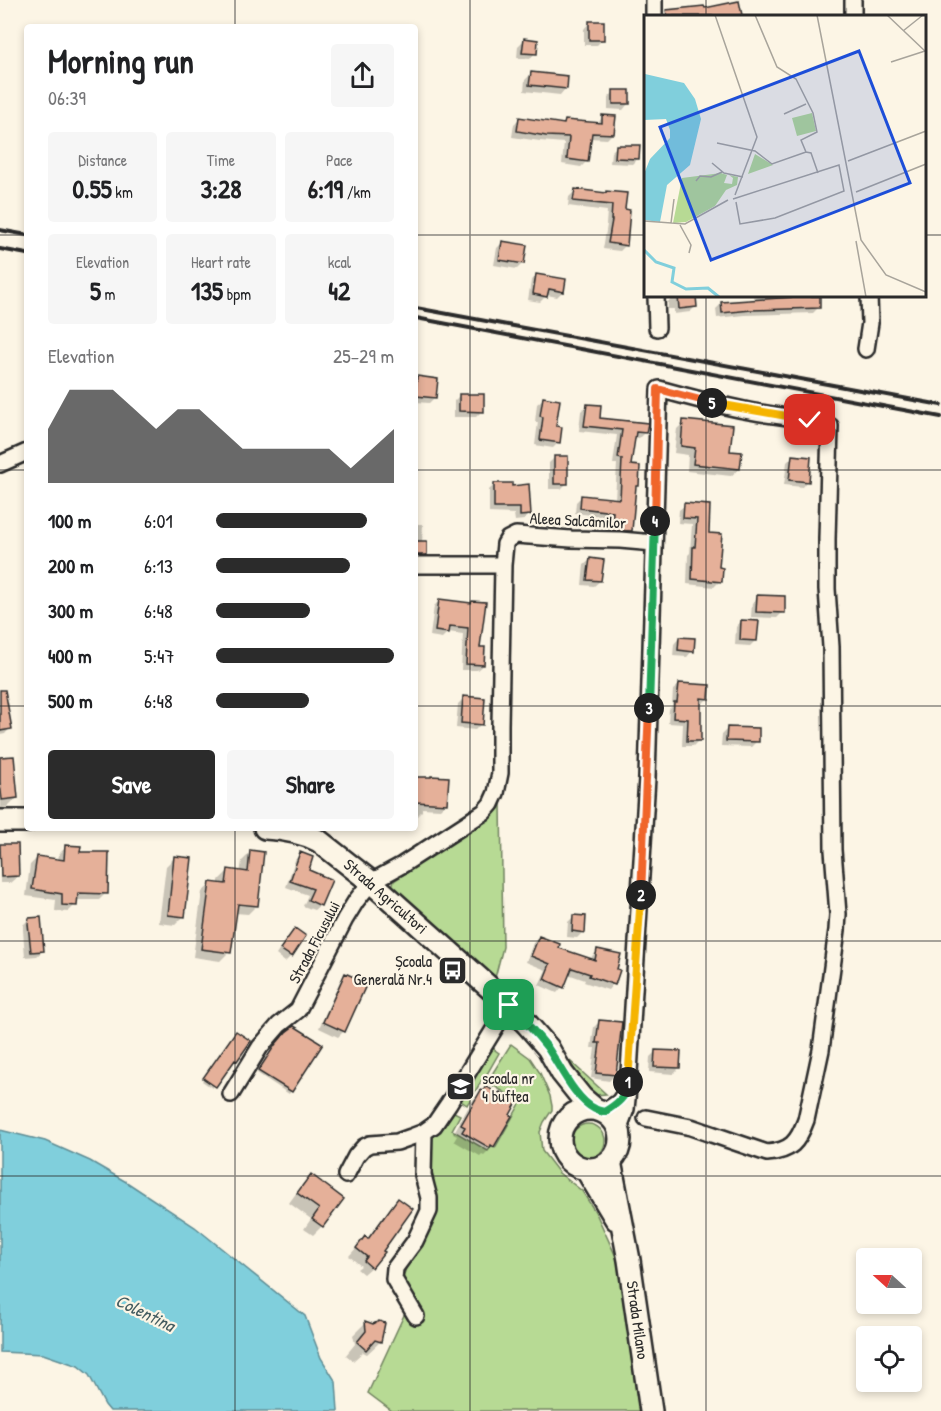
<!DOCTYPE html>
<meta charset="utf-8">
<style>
:root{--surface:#fff;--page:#f6f6f6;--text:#202124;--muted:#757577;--accent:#2b2b2b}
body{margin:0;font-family:"Patrick Hand",sans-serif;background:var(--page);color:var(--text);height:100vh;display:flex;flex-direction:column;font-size:22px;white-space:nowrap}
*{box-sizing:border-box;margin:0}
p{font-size:20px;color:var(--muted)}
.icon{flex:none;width:33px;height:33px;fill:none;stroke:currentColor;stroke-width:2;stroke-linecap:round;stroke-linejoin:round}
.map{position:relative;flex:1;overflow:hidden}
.details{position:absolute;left:24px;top:24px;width:394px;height:807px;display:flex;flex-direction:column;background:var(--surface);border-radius:6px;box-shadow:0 3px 9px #0003}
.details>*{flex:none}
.needle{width:39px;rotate:291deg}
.fabs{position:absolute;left:856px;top:1248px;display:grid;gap:12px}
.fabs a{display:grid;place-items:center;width:66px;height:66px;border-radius:6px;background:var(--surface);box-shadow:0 3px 9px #0003;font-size:30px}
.pin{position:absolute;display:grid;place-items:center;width:51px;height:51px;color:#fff;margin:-26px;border-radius:12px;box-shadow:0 3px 9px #0006}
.km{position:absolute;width:30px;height:30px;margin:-15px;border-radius:50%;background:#222;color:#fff;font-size:16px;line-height:30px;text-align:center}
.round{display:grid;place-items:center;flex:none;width:63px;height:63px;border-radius:6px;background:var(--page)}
.headline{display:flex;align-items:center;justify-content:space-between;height:102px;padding:0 24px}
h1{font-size:33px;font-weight:700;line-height:45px}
.metrics{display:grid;grid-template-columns:repeat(3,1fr);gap:9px;height:102px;padding:6px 24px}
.metrics div{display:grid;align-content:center;border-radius:6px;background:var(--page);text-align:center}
.metrics b{font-size:26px;font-weight:700}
.metrics small{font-size:16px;font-weight:400}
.metrics p{font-size:16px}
.chart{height:168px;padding:12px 24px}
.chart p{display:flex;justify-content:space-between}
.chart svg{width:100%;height:108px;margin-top:6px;fill:var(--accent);opacity:.7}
.action{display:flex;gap:12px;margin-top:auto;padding:12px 24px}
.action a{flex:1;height:69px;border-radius:6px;background:var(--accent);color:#fff;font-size:24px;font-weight:700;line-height:69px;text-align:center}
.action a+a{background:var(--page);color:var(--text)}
ul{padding:0 24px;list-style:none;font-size:20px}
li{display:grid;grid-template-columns:96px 72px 1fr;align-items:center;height:45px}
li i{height:15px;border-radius:8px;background:var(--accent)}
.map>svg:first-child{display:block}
.green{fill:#b7da94;stroke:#718260;stroke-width:1.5}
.water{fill:#80cfdc;stroke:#5e8d95;stroke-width:1.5}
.shadow{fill:#0003}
.building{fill:#e5b099;stroke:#2b2b2b;stroke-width:1.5}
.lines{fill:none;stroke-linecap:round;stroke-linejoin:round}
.minor-casing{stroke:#2b2b2b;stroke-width:20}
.secondary-casing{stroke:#2b2b2b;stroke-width:26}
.minor{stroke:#fcf5e5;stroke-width:15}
.secondary{stroke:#fcf5e5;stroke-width:21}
.rail{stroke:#2b2b2b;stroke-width:4}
.split-1-casing{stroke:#fff;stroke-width:12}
.split-2-casing{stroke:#fff;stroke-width:12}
.split-3-casing{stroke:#fff;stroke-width:12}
.split-4-casing{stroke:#fff;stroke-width:12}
.split-5-casing{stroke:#fff;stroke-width:12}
.split-6-casing{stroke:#fff;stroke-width:12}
.split-1{stroke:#22a559;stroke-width:8}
.split-2{stroke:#f5b400;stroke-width:8}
.split-3{stroke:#f0652b;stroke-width:8}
.split-4{stroke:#22a559;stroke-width:8}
.split-5{stroke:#f0652b;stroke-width:8}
.split-6{stroke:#f5b400;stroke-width:8}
.grid{fill:none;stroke:#2b2b2b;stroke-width:1.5;stroke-opacity:0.55}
.labels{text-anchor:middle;stroke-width:4.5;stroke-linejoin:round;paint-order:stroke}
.street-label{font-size:16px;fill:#2b2b2b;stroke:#fcf5e5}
.poi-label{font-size:16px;fill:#2b2b2b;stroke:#fcf5e5;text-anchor:end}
.water-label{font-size:18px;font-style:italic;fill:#445c60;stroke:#fcf5e5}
.inset-river{fill:none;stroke:#80cfdc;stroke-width:3}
.inset-road{fill:none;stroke:#a8a49b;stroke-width:1.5}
.view{fill:#1d4ed8;fill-opacity:0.15;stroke:#1d4ed8;stroke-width:3}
.inset-edge{fill:none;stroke:#2b2b2b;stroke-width:3}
</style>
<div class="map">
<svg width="941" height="1411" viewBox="0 0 941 1411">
<rect width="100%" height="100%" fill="#fcf5e5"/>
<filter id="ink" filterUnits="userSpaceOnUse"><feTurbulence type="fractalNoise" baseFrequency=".0167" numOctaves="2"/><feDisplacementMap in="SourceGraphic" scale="12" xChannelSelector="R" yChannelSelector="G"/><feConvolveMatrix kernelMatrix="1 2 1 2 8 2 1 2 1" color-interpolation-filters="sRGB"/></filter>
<g filter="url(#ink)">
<path class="green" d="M501 803 503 947 495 978 395 890 392 886 394 881 474 827 496 806Z
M511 1044 530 1058 540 1073 550 1096 552 1106V1110L544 1122 540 1132 542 1151 559 1173 582 1191 596 1213 617 1259 639 1411H392L368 1393 405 1313 414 1307 402 1282 406 1268 434 1205V1181C425 1170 428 1150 428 1137L452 1111 460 1115 452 1130 488 1151 491 1147 495 1148 521 1102 487 1082Z
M492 1048 499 1053 483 1081 482 1080 467 1105 461 1101Z
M570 1061 606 1094C603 1094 598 1095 595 1095 586 1092 574 1070 570 1061Z
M571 1141a17 17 0 1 1 34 0a17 17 0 1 1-34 0Z"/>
<path class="water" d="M0 1130 45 1141 90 1161 128 1183 195 1227 305 1316 321 1358 336 1382 338 1411H110L105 1405 89 1375 78 1366 43 1354 0 1352Z"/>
<path class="shadow" d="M703 10 740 15 738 16H678V15Z
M589 23 602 40 597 45H584V29Z
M524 40 535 53 530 59 517 58 518 46Z
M531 74 565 89 560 95 524 91 525 80Z
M614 92 628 104 623 110 608 109V98Z
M603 117 613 133 607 139 590 138 587 161 581 167 562 164 564 143 540 141 512 137 514 124 519 119 561 125 565 122 597 124Z
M617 146 638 158 632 164 610 163 611 152Z
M575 191 605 194 606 192 624 210 626 245 620 251 603 249 607 225H606L607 211 568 206 569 197Z
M502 243 523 263 517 269 494 265 497 248Z
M537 275 563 291 557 297 547 295 540 302 528 300 531 281Z
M671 296H694L695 307 690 312 674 314V309H668V302L671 298Z
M754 296H773V297L819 296V307L813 313 744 315 717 318 716 309 722 303 755 301Z
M417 377 435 397 429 403 416 402V379Z
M460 395 482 411 476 417H454V401Z
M543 399 559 442 553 448 535 445 538 422H535L537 404Z
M587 405 598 419 645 432 639 438 633 437 629 467 637 485 635 488 630 531 625 536 607 535 608 517 575 513 576 502 582 496 615 500 617 464H613L617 435 579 431 581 411Z
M684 422 728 452 739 469 731 476 687 471 688 455 674 453 677 429Z
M555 457 567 483 561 489H549V463Z
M792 457 807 481 802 487 784 485 787 462Z
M495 484 530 514 524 520 515 521 514 514 489 513V490Z
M685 505 709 506 707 534 720 581 714 587 687 584 688 555 690 553 692 524 678 523 679 510Z
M416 524H423L422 543 425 555 419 560H416Z
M590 560 600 581 594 586 582 585 584 565Z
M757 597 783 612 777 618 751 617 752 603Z
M440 600 470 605 478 648 483 665 477 670H461L463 634 448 632 442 638 430 636 434 606Z
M741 621 756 640 750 646 735 645 736 627Z
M679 638 692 651 687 657 673 656 674 644Z
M679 685 708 698 702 704H699V740L693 746H682L683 724 668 723 669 709 672 706 673 690Z
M464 698 481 724 475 730 456 728 458 704Z
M0 702 10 728 5 734 0 735Z
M728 728 757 741 751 747 721 746 722 734Z
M0 759 17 798 8 807 0 808Z
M416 779H430L446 803 440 809 422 808V811L416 817Z
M0 846 18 876 10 883H0Z
M66 847 79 854 106 893 99 900H76L75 905 68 912 55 911 56 900 26 896 30 865 37 858 58 861 59 854Z
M251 852 257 905 248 914 235 913 229 952 220 961 193 957 202 892 211 884 219 885V880L228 871 240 873 242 861Z
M300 854 320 905 314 910 303 906 308 895 286 887 295 860Z
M175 857 184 916 175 925 159 923 166 866Z
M574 916 583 932 577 938 567 937 568 922Z
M29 919 43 951 37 956 25 957 23 930V925Z
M295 930 291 956 285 962 276 955 289 936Z
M539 937 557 949 591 960 592 956 598 951 613 984 608 990 584 982 585 980 568 974 562 987 557 993 539 985 546 970 526 962 533 943Z
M346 975 344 1031 338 1037 319 1028 340 981Z
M600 1021 615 1075 609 1081 591 1078 595 1048H591L594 1027Z
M234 1035 236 1060 212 1088 202 1081Z
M272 1049 291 1091 289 1094 257 1073Z
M656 1051 679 1068 673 1074 649 1072 650 1057Z
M481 1092 493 1146 484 1155 482 1154 480 1156 454 1141 457 1136 453 1134 472 1101Z
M311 1176 342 1199 322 1226 313 1235 304 1229 311 1219 289 1203 302 1185Z
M398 1200 371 1267 363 1274 357 1269 361 1266 349 1256 365 1238 367 1240 390 1208Z
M365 1323 373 1326 384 1324 380 1342 367 1354 363 1352 353 1361 346 1355 355 1344 353 1335Z"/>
<path class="building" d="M739 1 742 15 736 16H667L666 10 704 6 705 8Z
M589 21H604V40H589Z
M524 38 538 40 537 54 522 53Z
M531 72 568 76 567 89 529 85Z
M613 90H630V104H613Z
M602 115 616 116 614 134 592 133 588 162 567 159 569 137 546 136 517 131 519 117 564 124 565 120 602 123Z
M616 145H640L639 159 615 158Z
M575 189 606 193V191L627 193 625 209 630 210 627 246 608 243 612 220H611L612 205 573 201Z
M502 241 527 245 524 264 499 260Z
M536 274 566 279 564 292 549 289 547 297 533 294Z
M678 296H696L697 307 679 309Z
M793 296H820V308L751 310 722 313 721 302 793 297Z
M417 376 438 379 436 398 416 396Z
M459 394H484V412L459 411Z
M543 397 560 400 556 426 562 427 560 443 540 440 543 417 540 416Z
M587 404 601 405 600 418 648 423 646 433 636 432 631 465 640 466 639 486H636L632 531 612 530 613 512 580 508 581 495 620 499 622 459 618 458 622 430 584 426Z
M683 420 733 425 730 451 742 452 740 469 693 464 695 448 681 446Z
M792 455 811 457 809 482 789 480Z
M554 456H568V484H554Z
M494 483H512V486L529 484 531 515 520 516V508H494Z
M684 503 710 505 709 533 722 534 719 567 723 568 722 582 692 579 693 547H695L697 519 683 518Z
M416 541H427V555H416Z
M590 558 604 560 601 581 587 580Z
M757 595 785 596V613L756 612Z
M439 599 471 603 472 601 486 602 480 647H485L484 665 466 664 468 628 450 626 449 633 435 631Z
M741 620 759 621 757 641 740 640Z
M679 637 695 638 694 652 678 650Z
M679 683 710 685 709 699 701 698V741H687L688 719 673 718 674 702H677Z
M0 690H5L12 729 0 731Z
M463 696 485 698 483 725 461 723Z
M727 727 759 728V742L726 741Z
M14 756 18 798 2 800 0 782V757Z
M431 776 449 777 447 804 416 802V777H431Z
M0 844H18L19 876 1 877Z
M65 845 81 846 80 852H109L108 894 78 893 77 906 62 905V894L32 889 37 856 64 860Z
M250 850 264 852 258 906 238 904 231 953 201 949 210 882 226 884 228 869 248 872Z
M300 852 313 857 309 870 332 880 321 906 308 900 313 889 290 881Z
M174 856 192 858 185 917 168 915Z
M573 915 586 916 585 933 572 931Z
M41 917 44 951 31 952 28 924 29 918Z
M295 928 306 936 292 957 280 949Z
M539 936 560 944 559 948 595 960 597 949 621 954 617 969 620 970 615 985 589 976 590 974 572 968 564 988 544 979 550 964 531 956Z
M345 973 367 983 345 1032 323 1022Z
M599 1020 622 1022 616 1075 596 1073 600 1043H596Z
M294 1026 323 1044 292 1092 258 1071 275 1045 286 1032Z
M236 1031 251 1041 237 1061 235 1060 216 1087 203 1078Z
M655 1050 681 1051 680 1068 654 1067Z
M486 1086 498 1094 500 1092 517 1102 510 1115 512 1116 494 1147 491 1145 490 1148 462 1132 465 1127 461 1125 481 1090 483 1091Z
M311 1174 344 1199 323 1227 312 1219 319 1209 297 1193Z
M398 1198 413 1209 383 1251 385 1252 372 1268 364 1261 367 1257 356 1248 365 1236 368 1239Z
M365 1321 373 1324 379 1321 385 1323 381 1342 375 1340 366 1350 357 1342 366 1331Z"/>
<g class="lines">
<defs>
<path id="minor" d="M654 0V16
M853 16V0
M656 296 657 328
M866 349 870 323 869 296
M0 464 27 452
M416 565H503
M231 1094 260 1047 279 1025 298 1010 345 919 356 901 371 882 402 865 484 812 491 804 496 793 500 773V725L503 565 505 544 508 539 516 535 571 539 620 540 654 543
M604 1112 619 1102 628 1089
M619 1128 626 1109 628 1089 647 778 659 389C688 397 718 405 749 411 776 416 803 418 830 426L827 539V589L831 647 833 850 838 914 837 930 821 1050 806 1120C798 1142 791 1151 767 1153L691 1127 646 1118
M346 1175 356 1156 364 1147 370 1144 397 1142 411 1137 424 1132 434 1125 449 1103 509 1005
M416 1316 394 1279 395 1268 415 1241 429 1211V1198L423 1175 424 1132"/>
<path id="secondary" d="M0 821H27
M265 828C284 829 302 832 319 841L371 882 509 1005 527 1024 548 1048 562 1073 582 1098 595 1109
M560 1139a30 30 0 1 1 60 0a30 30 0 1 1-60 0Z
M610 1161 629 1260 651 1411
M586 1169 616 1219"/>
</defs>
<use href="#minor" class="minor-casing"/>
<use href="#secondary" class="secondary-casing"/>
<use href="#minor" class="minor"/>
<use href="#secondary" class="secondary"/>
<path class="rail" d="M0 230 27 235
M0 249 27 254
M416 308 941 405
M416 318 941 417"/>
</g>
</g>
<g class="lines" filter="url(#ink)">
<defs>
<path id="split-1" d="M509 1005C522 1018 535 1032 547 1047 559 1064 575 1100 595 1109 598 1111 601 1111 604 1112 616 1105 628 1096 628 1082"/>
<path id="split-2" d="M628 1082 641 895"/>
<path id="split-3" d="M641 895 649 708"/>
<path id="split-4" d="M649 708 655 521"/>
<path id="split-5" d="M655 521 658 389 712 403"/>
<path id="split-6" d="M712 403 810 420"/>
</defs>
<use href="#split-1" class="split-1-casing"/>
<use href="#split-2" class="split-2-casing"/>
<use href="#split-3" class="split-3-casing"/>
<use href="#split-4" class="split-4-casing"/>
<use href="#split-5" class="split-5-casing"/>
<use href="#split-6" class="split-6-casing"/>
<use href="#split-1" class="split-1"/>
<use href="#split-2" class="split-2"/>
<use href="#split-3" class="split-3"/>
<use href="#split-4" class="split-4"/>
<use href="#split-5" class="split-5"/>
<use href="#split-6" class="split-6"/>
</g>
<path class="grid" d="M235 0V27M470 0V1411M706 0V16M0 235H27M416 235H646M924 235H941M706 296V1411M0 470H27M416 470H941M0 706H27M416 706H941M235 828V1411M0 941H941M0 1176H941"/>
<defs>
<symbol id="bus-square" viewBox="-11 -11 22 22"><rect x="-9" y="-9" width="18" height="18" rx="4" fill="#2b2b2b" stroke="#fcf5e5"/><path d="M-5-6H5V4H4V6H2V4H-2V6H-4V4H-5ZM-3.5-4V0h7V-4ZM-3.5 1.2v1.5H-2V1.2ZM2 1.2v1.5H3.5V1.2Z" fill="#fff"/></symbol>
<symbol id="school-square" viewBox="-11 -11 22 22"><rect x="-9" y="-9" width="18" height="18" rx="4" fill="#2b2b2b" stroke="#fcf5e5"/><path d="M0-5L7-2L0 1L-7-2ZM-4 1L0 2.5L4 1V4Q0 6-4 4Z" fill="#fff"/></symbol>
</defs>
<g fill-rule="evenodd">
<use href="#bus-square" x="436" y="954" width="33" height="33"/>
<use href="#school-square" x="444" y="1070" width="33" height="33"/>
</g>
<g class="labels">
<g class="street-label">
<text transform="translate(578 520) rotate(3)" y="6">Aleea Salcâmilor</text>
<text transform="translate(386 896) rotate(41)" y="6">Strada Agricultori</text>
<text transform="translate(314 942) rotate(-62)" y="6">Strada Ficusului</text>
<text transform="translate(638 1320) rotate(82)" y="6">Strada Milano</text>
</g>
<g class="poi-label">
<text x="432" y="967">Școala<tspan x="432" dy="18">Generală Nr.4</tspan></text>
<text x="482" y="1084" text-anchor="start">scoala nr<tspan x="482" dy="18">4 buftea</tspan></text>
</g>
<g class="water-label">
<text transform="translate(145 1313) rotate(26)" y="6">Colentina</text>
</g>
</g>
<g transform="translate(644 15)">
<rect width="282" height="282" fill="#fcf5e5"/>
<path d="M168 98 172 116 153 121 148 103ZM111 139 129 150 104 159ZM77 158 83 160 80 168 88 169 89 163 85 160 94 162 93 170 82 175 71 191 42 207 29 208 38 163Z" fill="#b7da94"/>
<path d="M1 59 40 68 51 84 57 104 46 150 23 170 16 207 0 205V159L6 144 26 123V115L22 104 0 105Z" fill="#80cfdc"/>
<path class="inset-river" d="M0 235 12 247 30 253 28 267 42 274 64 273 75 282"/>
<path class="inset-road" d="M71 0 113 122 91 180M111 0 133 52 152 64 169 98 173 117 157 125 162 137 167 138 174 158M173 0 217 225 242 260 282 277M243 0 282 37M259 16 279 0M247 47 281 36M140 99 162 89M73 128 111 136 128 149 162 137M204 146 282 116M68 148 80 158 99 162M52 166 56 161 67 162 78 157M212 177 282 149M89 184 195 150 200 176 131 203 96 209 92 187M0 206 41 209 84 185M27 208 30 184M36 210 47 230 45 238M212 226 222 282"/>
<path class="view" d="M215 36 266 168 67 245 16 112Z"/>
<rect width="282" height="282" class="inset-edge"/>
</g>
</svg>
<div class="fabs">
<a><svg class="needle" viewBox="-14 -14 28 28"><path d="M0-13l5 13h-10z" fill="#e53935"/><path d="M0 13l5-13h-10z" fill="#757577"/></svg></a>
<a><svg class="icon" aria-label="locate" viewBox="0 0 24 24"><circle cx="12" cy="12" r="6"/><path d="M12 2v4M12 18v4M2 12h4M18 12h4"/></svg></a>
</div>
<div class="pin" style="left:509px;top:1005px;background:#1e9e55"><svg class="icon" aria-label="arrive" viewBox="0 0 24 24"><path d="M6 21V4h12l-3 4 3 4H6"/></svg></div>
<div class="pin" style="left:810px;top:420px;background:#d93025"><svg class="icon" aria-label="check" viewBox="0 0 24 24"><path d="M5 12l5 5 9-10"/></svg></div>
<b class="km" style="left:628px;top:1082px">1</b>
<b class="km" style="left:641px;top:895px">2</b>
<b class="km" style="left:649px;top:708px">3</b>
<b class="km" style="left:655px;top:521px">4</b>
<b class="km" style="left:712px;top:403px">5</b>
<section class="details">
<div class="headline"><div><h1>Morning run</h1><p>06:39</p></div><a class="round"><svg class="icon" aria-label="share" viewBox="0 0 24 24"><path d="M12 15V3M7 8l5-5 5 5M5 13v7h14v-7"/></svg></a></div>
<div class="metrics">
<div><p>Distance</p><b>0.55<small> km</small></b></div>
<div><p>Time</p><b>3:28</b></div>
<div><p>Pace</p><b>6:19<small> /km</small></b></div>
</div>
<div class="metrics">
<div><p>Elevation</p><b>5<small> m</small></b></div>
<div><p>Heart rate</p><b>135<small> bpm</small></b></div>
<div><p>kcal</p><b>42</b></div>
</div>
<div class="chart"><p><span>Elevation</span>25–29 m</p>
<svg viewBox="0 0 160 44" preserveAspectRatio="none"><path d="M0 44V22L10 6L20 6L30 6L40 14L50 22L60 14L70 14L80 22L90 30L100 30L110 30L120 30L130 30L140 38L150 30L160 22V44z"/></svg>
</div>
<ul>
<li><b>100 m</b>6:01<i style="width:85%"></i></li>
<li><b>200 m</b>6:13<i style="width:75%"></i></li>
<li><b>300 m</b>6:48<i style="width:53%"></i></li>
<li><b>400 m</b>5:47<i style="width:100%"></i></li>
<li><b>500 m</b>6:48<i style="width:52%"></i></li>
</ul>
<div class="action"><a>Save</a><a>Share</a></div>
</section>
</div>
